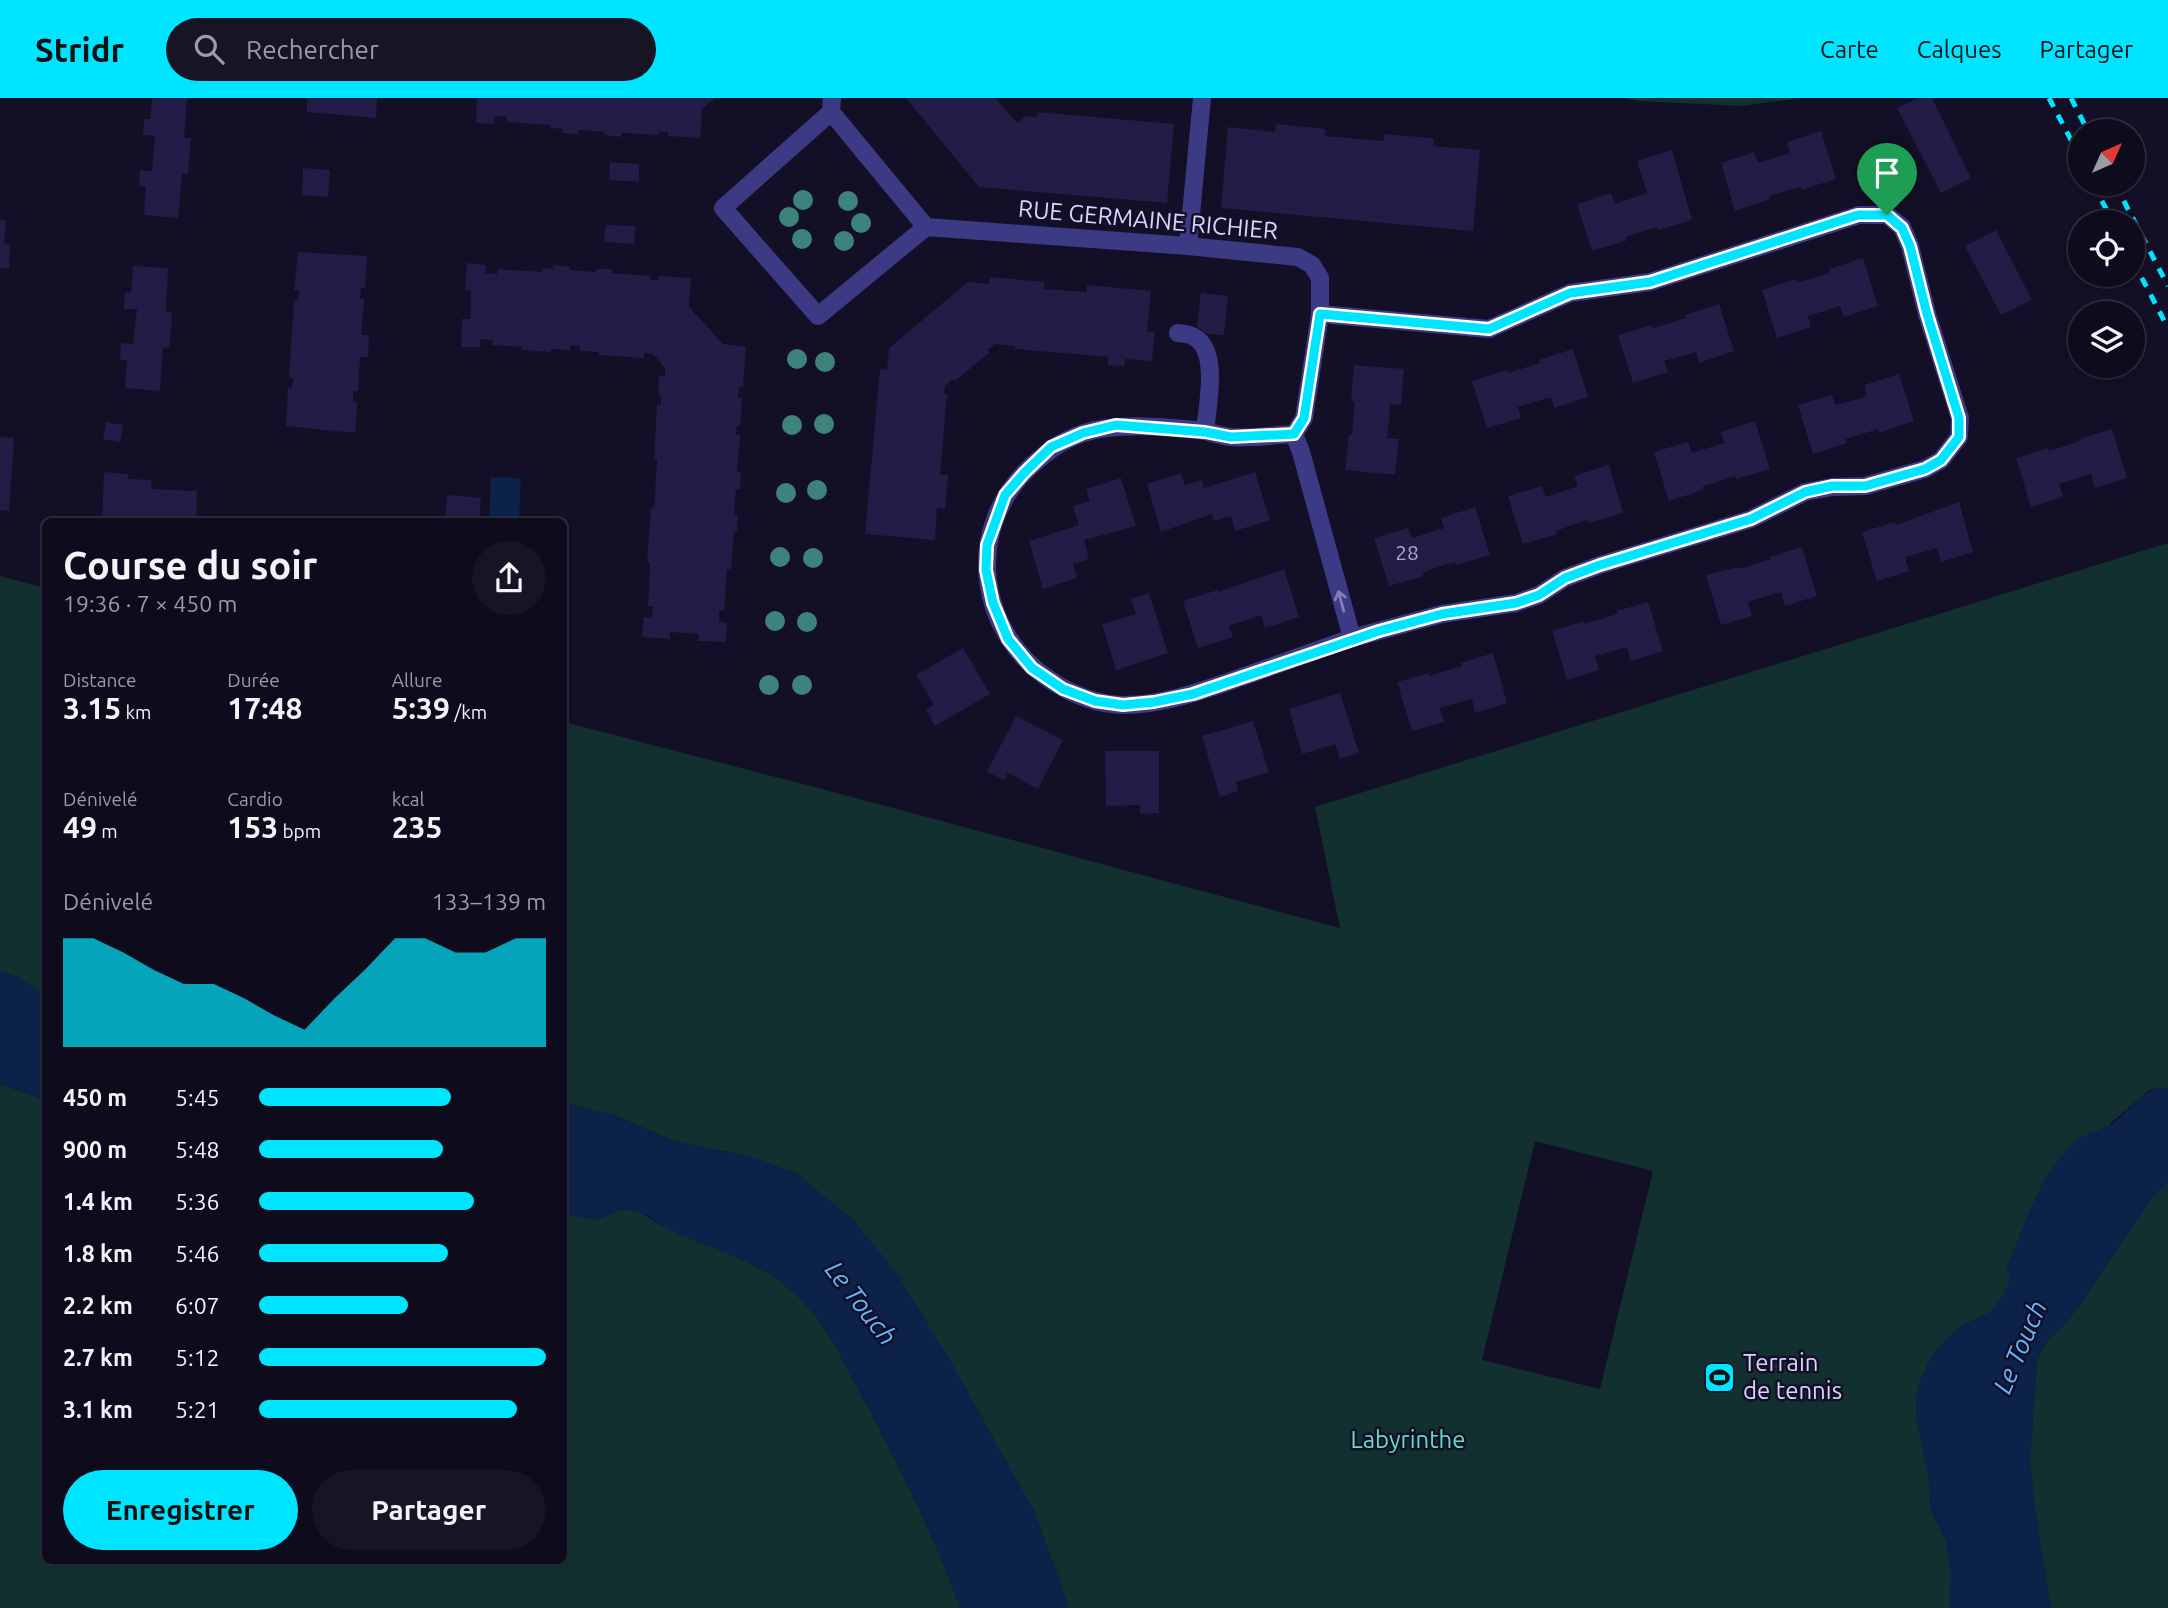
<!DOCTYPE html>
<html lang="fr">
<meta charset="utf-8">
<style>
:root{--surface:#0e0b1c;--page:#171425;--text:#f1f3f6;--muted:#9b9ba3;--line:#2e2b3b;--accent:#00e5ff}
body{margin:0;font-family:Ubuntu,sans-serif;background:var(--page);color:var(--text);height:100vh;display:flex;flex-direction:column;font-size:26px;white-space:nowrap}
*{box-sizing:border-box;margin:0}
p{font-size:23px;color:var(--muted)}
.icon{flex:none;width:38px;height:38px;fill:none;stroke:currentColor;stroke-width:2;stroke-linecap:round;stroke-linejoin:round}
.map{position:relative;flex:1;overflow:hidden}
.panel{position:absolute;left:42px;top:420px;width:525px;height:1046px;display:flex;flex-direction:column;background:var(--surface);border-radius:10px;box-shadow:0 2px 5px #0004,0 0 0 2px var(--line)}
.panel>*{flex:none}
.needle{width:46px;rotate:45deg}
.tools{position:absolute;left:2068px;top:21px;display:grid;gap:14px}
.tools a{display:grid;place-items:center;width:77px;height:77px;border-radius:50%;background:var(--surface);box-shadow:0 2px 5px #0004,0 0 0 2px var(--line);font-size:35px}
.pin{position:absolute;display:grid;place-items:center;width:60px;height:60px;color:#fff;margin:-72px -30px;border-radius:50% 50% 50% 0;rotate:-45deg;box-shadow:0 0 7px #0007}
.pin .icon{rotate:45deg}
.round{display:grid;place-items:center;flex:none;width:74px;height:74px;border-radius:37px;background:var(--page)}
.overview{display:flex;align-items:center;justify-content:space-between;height:119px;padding:0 21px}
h1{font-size:38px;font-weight:700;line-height:52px}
.figures{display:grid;grid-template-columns:repeat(3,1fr);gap:10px;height:119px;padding:7px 21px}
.figures div{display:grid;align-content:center}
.figures b{font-size:30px;font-weight:700}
.figures small{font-size:19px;font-weight:400}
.figures p{font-size:19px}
.chart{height:196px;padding:14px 21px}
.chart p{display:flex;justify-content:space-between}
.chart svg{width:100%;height:126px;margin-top:7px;fill:var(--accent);opacity:.7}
.action{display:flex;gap:14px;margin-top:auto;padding:14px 21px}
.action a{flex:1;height:80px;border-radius:42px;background:var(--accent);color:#111;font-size:28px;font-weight:700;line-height:80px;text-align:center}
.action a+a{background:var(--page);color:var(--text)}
ul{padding:0 21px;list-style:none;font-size:23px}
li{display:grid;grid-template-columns:112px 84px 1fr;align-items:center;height:52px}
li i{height:18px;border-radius:9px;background:var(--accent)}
header{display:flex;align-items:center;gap:42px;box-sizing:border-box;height:98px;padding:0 35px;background:var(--accent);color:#111}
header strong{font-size:33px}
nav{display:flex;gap:38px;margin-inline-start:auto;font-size:24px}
.search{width:490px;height:63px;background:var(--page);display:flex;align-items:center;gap:18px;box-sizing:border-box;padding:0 24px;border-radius:38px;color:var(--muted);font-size:26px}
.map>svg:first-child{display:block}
.green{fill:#12302f;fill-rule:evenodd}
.water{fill:#0c2248}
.building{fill:#241b47}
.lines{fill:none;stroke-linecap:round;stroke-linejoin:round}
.lane{stroke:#3d3a85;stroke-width:18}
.street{stroke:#3d3a85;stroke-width:18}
.rail{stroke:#00e5ff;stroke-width:5;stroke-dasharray:10 9;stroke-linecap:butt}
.tree{fill:#3d827b}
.oneway{stroke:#837fbc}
.route-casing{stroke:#fff;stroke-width:14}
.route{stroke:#00e5ff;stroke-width:9}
.labels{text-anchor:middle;stroke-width:5;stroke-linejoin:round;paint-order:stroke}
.number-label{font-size:21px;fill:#aca6d1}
.street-label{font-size:24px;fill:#d9d4ff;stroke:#130f26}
.poi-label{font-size:24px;fill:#d9d4ff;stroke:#130f26;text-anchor:start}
.park-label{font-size:24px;fill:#5fe0c0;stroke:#130f26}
.water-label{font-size:26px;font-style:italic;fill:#62b6ff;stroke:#130f26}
</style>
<header>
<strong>Stridr</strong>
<div class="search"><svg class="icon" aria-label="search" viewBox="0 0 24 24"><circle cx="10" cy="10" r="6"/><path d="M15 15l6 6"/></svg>Rechercher</div>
<nav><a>Carte</a><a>Calques</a><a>Partager</a></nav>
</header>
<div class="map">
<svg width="2168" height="1510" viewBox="0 0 2168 1510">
<rect width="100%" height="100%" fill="#130f26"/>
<path class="green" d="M1624 0H1800L1742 8 1638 3Z
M2168 445V991L2157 990 2148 993 2110 1026 2011 1179 2004 1197 1991 1214 1962 1228 1932 1257 1919 1286 1916 1305 1917 1323 1929 1381 1931 1412 1946 1443 1951 1476 1950 1510H1069L1034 1413 854 1123 797 1076 749 1058 677 1044 613 1017 564 1005V624L822 691 1340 830 1315 709ZM1535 1043 1653 1073 1600 1291 1482 1262Z
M0 478 45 490V898L17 879 0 874Z
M0 986 45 1002 46 1463H564V1115C573 1117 585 1121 595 1121 609 1120 613 1110 630 1112 643 1113 652 1123 663 1128 669 1131 676 1134 682 1136 720 1152 759 1165 791 1192 825 1221 843 1263 864 1302 900 1370 935 1438 960 1510H0Z
M2168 1084V1510H2051L2034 1406 2030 1361 2037 1262 2042 1251 2048 1241 2062 1230 2078 1209 2152 1100Z"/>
<path class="water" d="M491 379 521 380 519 423H489Z
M0 874 17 879 45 898V1002L0 986Z
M2157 990 2168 991V1084L2152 1100 2078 1209 2062 1230 2048 1241 2042 1251 2037 1262 2030 1361 2034 1406 2051 1510H1950L1951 1476 1946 1443 1931 1412 1929 1381 1917 1323 1916 1305 1919 1286 1932 1257 1946 1241 1962 1228 1991 1214 2004 1197 2010 1179 2006 1172 2008 1165C2026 1124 2041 1073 2076 1043 2088 1033 2103 1033 2115 1024 2129 1013 2139 996 2157 990Z
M564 1005 613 1017 677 1044 749 1058 797 1076 854 1123 896 1174 952 1265 1034 1413 1069 1510H960C935 1438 900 1370 864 1302 843 1263 825 1221 791 1192 758 1164 720 1153 682 1138 664 1131 649 1114 630 1112 613 1110 609 1120 595 1121 585 1121 573 1117 564 1115Z"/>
<path class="building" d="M152 0H187L184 40H191L188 76H182L178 120 144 117 146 89 139 88 140 72 152 73 155 38 143 37 144 21H150Z
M307 0H377L376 20 307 14Z
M477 0H715L702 11 700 40 668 38V34H659V37L621 35V39L604 37 605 34 579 32 578 36 562 35V31L551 30V27L507 24V19L495 18 494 26 476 25Z
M906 0H995L1017 25 1026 18 1037 19V14L1174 26 1167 105 979 89Z
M1918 0H1932L1971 80 1941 95 1897 10Z
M1276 26 1325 31V38L1384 43V36L1420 39 1434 41 1433 48 1480 52 1473 133 1221 110 1228 29 1275 34Z
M1821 33 1836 81 1801 92V89L1785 93 1769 98 1770 101 1735 113 1721 65 1754 54 1758 65 1790 55 1787 44Z
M1672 52 1692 122 1658 132 1657 129 1625 139 1626 143 1592 153 1577 106 1611 95 1615 106 1647 95 1637 63Z
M610 64 639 66V84L609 82Z
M303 70 330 72 328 99 302 97Z
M0 122 6 123 4 146 10 147 9 171 0 170Z
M606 127 635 128 634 146 604 144Z
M1996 132 2032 202 2001 217 1965 148Z
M298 154 367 158 365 190H361L360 201H364L361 237H369L368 259H360L358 293H353V303L357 304 355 335 286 328 288 290 292 291 293 280H289L294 203H298L299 192H294Z
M1863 160 1878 208 1844 219 1840 208 1808 218 1811 229 1777 240 1762 192 1796 181 1798 184 1813 180 1830 175 1829 171Z
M467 165 486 167 485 175 497 176 498 171 542 174V170L553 171V167L570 169V172L596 174V171H613L612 175 650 178V182H658L659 178 691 180 689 209 723 246 746 249 743 289H739L738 300H742L740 328H737L736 337H740L737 374 741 375 740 391H736L734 417H738L737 434 734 433 731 471H727L724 513 719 512V524L727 525 726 544 698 543 699 536 670 534V541L642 539 644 519 652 520 653 508H648L650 464H647L651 409 654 410 656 380 657 362 654 361 657 307H661V297H658L659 278H665V270L653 256 644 255V260L599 257V254L580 253V248L570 247V252L551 251V254L522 252V249L492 247 493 242 480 241V249H461L462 221H470L471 193 465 192Z
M133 168 168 170 166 213 172 214 171 232 169 250 163 249 160 293 125 290 127 262H120L121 245 133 246 137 211H124L125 194 131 195Z
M990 179 1044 184V191L1087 194V187L1151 193 1147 234 1155 235 1152 263 1125 261 1124 268 1108 267V259L1015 251V248L995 246 987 252 990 254 955 283 953 281 945 288 944 296 947 297 940 377H948L945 411 937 410 935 442 865 436 880 271 887 272 889 250 968 184 989 186Z
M1201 195 1228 198 1224 237 1208 236 1197 229Z
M1719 206 1734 253 1699 265 1696 254 1664 263 1668 274 1633 285 1618 237 1652 227 1653 230 1686 220 1685 217Z
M1573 251 1588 299 1554 310 1551 299 1518 309 1521 320 1487 330 1472 283 1507 272 1508 275 1540 265 1539 262Z
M1354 267 1404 271 1401 307 1390 306 1389 323 1387 340 1399 341 1395 377 1345 372 1349 337H1352L1355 303H1351Z
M1899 276 1914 323 1879 335 1878 331 1846 341 1847 345 1813 356 1798 307 1832 297 1835 307 1851 303 1867 298 1864 287Z
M1755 323 1770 371 1736 381 1735 378 1718 384 1703 388V392L1669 403 1654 354 1688 344 1692 355 1724 345 1721 334Z
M106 324 123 327 120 344 103 341Z
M2112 331 2127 380 2095 390 2091 376 2059 386 2063 399 2031 409 2016 360 2048 350 2049 353 2081 343V340Z
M0 339 14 340 9 413 0 412Z
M1609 367 1623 415 1589 425 1588 422 1572 427 1556 433 1557 436 1523 446 1508 398 1542 388 1546 399 1578 388 1574 378Z
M104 374 128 376V381L152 382 151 391 197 393 196 424H102Z
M1255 374 1270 422 1235 433 1231 418 1214 423 1212 416 1161 434 1147 386 1181 375 1185 387 1202 382 1204 390Z
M1121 380 1136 428 1084 442 1089 461 1073 466 1077 480 1043 491 1029 443 1079 427 1073 408 1090 403 1086 391Z
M447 397 481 400 479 424H445Z
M1959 404 1973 454 1941 464 1937 450 1905 459 1909 473 1877 483 1862 434 1895 424 1896 427Z
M1475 409 1490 457 1456 467 1455 464 1438 469 1422 475 1424 478 1389 488 1374 440 1408 430 1412 440 1444 430 1441 420Z
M1802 449 1817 498 1785 508 1781 494 1748 504 1752 518 1721 527 1706 477 1738 469 1739 471 1771 461 1770 459Z
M1284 471 1299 519 1265 530 1261 517 1229 528 1233 539 1198 550 1183 503 1218 492V494Z
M1149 495 1168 555 1116 572 1102 526 1136 516 1131 501Z
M1648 504 1663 553 1631 563 1627 549 1595 558 1599 572 1567 582 1552 533 1584 523 1585 526 1617 516V513Z
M963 550 990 596 935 628 926 611 934 607 916 577Z
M1493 555 1507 605 1475 615 1472 601 1439 610 1444 624 1412 633 1397 584 1429 575V578L1462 568 1461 565Z
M1340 595 1359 655 1340 661 1335 646 1302 656 1289 611Z
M1016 618 1063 642 1038 691 1008 675 1004 682 987 674Z
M1253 623 1269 674 1236 684 1238 693 1220 699 1202 638Z
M1105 653H1159V715L1140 716V707L1106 708Z"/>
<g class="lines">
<path class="lane" d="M1188 148 1202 0
M1178 235C1183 236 1190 236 1194 239 1220 252 1207 310 1205 333"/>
<path class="street" d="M831 14 926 129 818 218 723 110 831 14 832 0
M926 129 1188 148 1298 159 1312 167 1320 180V216L1304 320 1294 336
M1294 336 1301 354 1352 540 1442 516 1516 505 1539 497 1565 480 1600 467 1751 421 1805 394 1832 389 1865 388 1925 371 1941 362 1959 339 1960 320 1927 216 1910 148 1902 129 1887 117H1859L1650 184 1570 195 1489 231 1320 216
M1294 336C1273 337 1251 341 1230 339 1222 338 1213 335 1205 333 1169 329 1118 324 1084 335 1062 342 1048 353 1031 368 964 430 976 532 1050 582 1071 596 1098 607 1124 607 1164 607 1204 592 1242 579 1278 566 1315 553 1352 540"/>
<path class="rail" d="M2049 0 2081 61
M2071 0 2088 33
M2093 86 2113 124
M2115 86 2168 188
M2133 163 2168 230"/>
</g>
<g class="tree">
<circle cx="803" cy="102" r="10"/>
<circle cx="848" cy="103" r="10"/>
<circle cx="789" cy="119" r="10"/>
<circle cx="861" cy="125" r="10"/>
<circle cx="802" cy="141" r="10"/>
<circle cx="844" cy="143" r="10"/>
<circle cx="797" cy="261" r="10"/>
<circle cx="825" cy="264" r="10"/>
<circle cx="824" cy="326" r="10"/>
<circle cx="792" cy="327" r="10"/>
<circle cx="817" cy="392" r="10"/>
<circle cx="786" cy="395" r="10"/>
<circle cx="780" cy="459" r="10"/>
<circle cx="813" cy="460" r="10"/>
<circle cx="775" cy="523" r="10"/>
<circle cx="807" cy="524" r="10"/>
<circle cx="769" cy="587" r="10"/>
<circle cx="802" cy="587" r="10"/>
</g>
<defs><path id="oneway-shaft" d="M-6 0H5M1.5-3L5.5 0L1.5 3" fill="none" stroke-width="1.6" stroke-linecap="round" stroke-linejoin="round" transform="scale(1.75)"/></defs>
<use class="oneway" href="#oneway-shaft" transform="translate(1341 503) rotate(-105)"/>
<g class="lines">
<defs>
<path id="route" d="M1858 117H1887L1902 130 1910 148 1927 216 1959 320V339L1941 362 1925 371 1865 388H1832L1805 394 1751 421 1600 467 1565 480 1539 497 1516 505 1442 516 1379 533 1193 596 1154 604 1123 607 1095 603 1063 591 1032 570 1008 541 993 505 986 472 987 447 1005 397 1024 375 1051 349 1083 335 1116 327 1205 334 1231 339 1294 336 1304 320 1320 216 1489 231 1570 195 1650 184Z"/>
</defs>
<use href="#route" class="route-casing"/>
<use href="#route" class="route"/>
</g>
<defs>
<symbol id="stadium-square" viewBox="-11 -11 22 22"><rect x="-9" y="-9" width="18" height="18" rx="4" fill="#00e5ff" stroke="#130f26"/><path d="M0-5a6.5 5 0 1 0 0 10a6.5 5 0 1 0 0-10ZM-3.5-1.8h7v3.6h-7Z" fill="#111"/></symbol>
</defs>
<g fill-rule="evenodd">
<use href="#stadium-square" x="1702" y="1262" width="35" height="35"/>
</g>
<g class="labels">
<g class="number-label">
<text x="1407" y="462">28</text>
</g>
<g class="street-label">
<text transform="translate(1148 122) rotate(5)" y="8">RUE GERMAINE RICHIER</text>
</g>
<g class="poi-label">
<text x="1743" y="1273">Terrain<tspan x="1743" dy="28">de tennis</tspan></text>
</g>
<g class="park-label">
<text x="1408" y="1350">Labyrinthe</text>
</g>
<g class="water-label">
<text transform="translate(861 1205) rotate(52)" y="9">Le Touch</text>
<text transform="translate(2020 1249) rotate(-67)" y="9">Le Touch</text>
</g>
</g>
</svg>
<div class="tools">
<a><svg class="needle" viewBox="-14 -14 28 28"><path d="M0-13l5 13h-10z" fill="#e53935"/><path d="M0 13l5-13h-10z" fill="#9b9ba3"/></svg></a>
<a><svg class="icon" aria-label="locate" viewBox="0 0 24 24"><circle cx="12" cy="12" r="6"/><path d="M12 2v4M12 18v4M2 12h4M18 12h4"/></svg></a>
<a><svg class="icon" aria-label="layers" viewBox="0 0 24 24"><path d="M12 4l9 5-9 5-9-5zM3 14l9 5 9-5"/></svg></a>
</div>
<div class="pin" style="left:1887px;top:117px;background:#1e9e55"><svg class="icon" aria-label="arrive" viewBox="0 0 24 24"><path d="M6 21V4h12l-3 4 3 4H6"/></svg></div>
<section class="panel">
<div class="overview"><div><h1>Course du soir</h1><p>19:36 · 7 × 450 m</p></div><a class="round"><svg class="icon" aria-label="share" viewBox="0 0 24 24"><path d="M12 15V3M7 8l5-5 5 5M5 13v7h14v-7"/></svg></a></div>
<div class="figures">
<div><p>Distance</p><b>3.15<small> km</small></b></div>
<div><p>Durée</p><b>17:48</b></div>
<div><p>Allure</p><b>5:39<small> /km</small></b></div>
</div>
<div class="figures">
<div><p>Dénivelé</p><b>49<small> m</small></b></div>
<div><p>Cardio</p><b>153<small> bpm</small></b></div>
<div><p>kcal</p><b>235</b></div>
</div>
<div class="chart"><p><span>Dénivelé</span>133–139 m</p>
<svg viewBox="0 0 160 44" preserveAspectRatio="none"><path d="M0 44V6L10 6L20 11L30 17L40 22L50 22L60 27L70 33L80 38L90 27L100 17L110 6L120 6L130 11L140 11L150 6L160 6V44z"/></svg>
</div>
<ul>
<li><b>450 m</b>5:45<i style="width:67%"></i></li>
<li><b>900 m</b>5:48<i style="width:64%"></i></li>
<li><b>1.4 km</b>5:36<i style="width:75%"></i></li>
<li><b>1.8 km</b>5:46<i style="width:66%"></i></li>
<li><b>2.2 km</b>6:07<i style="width:52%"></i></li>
<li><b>2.7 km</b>5:12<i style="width:100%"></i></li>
<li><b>3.1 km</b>5:21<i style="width:90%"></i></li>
</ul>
<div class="action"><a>Enregistrer</a><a>Partager</a></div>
</section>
</div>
